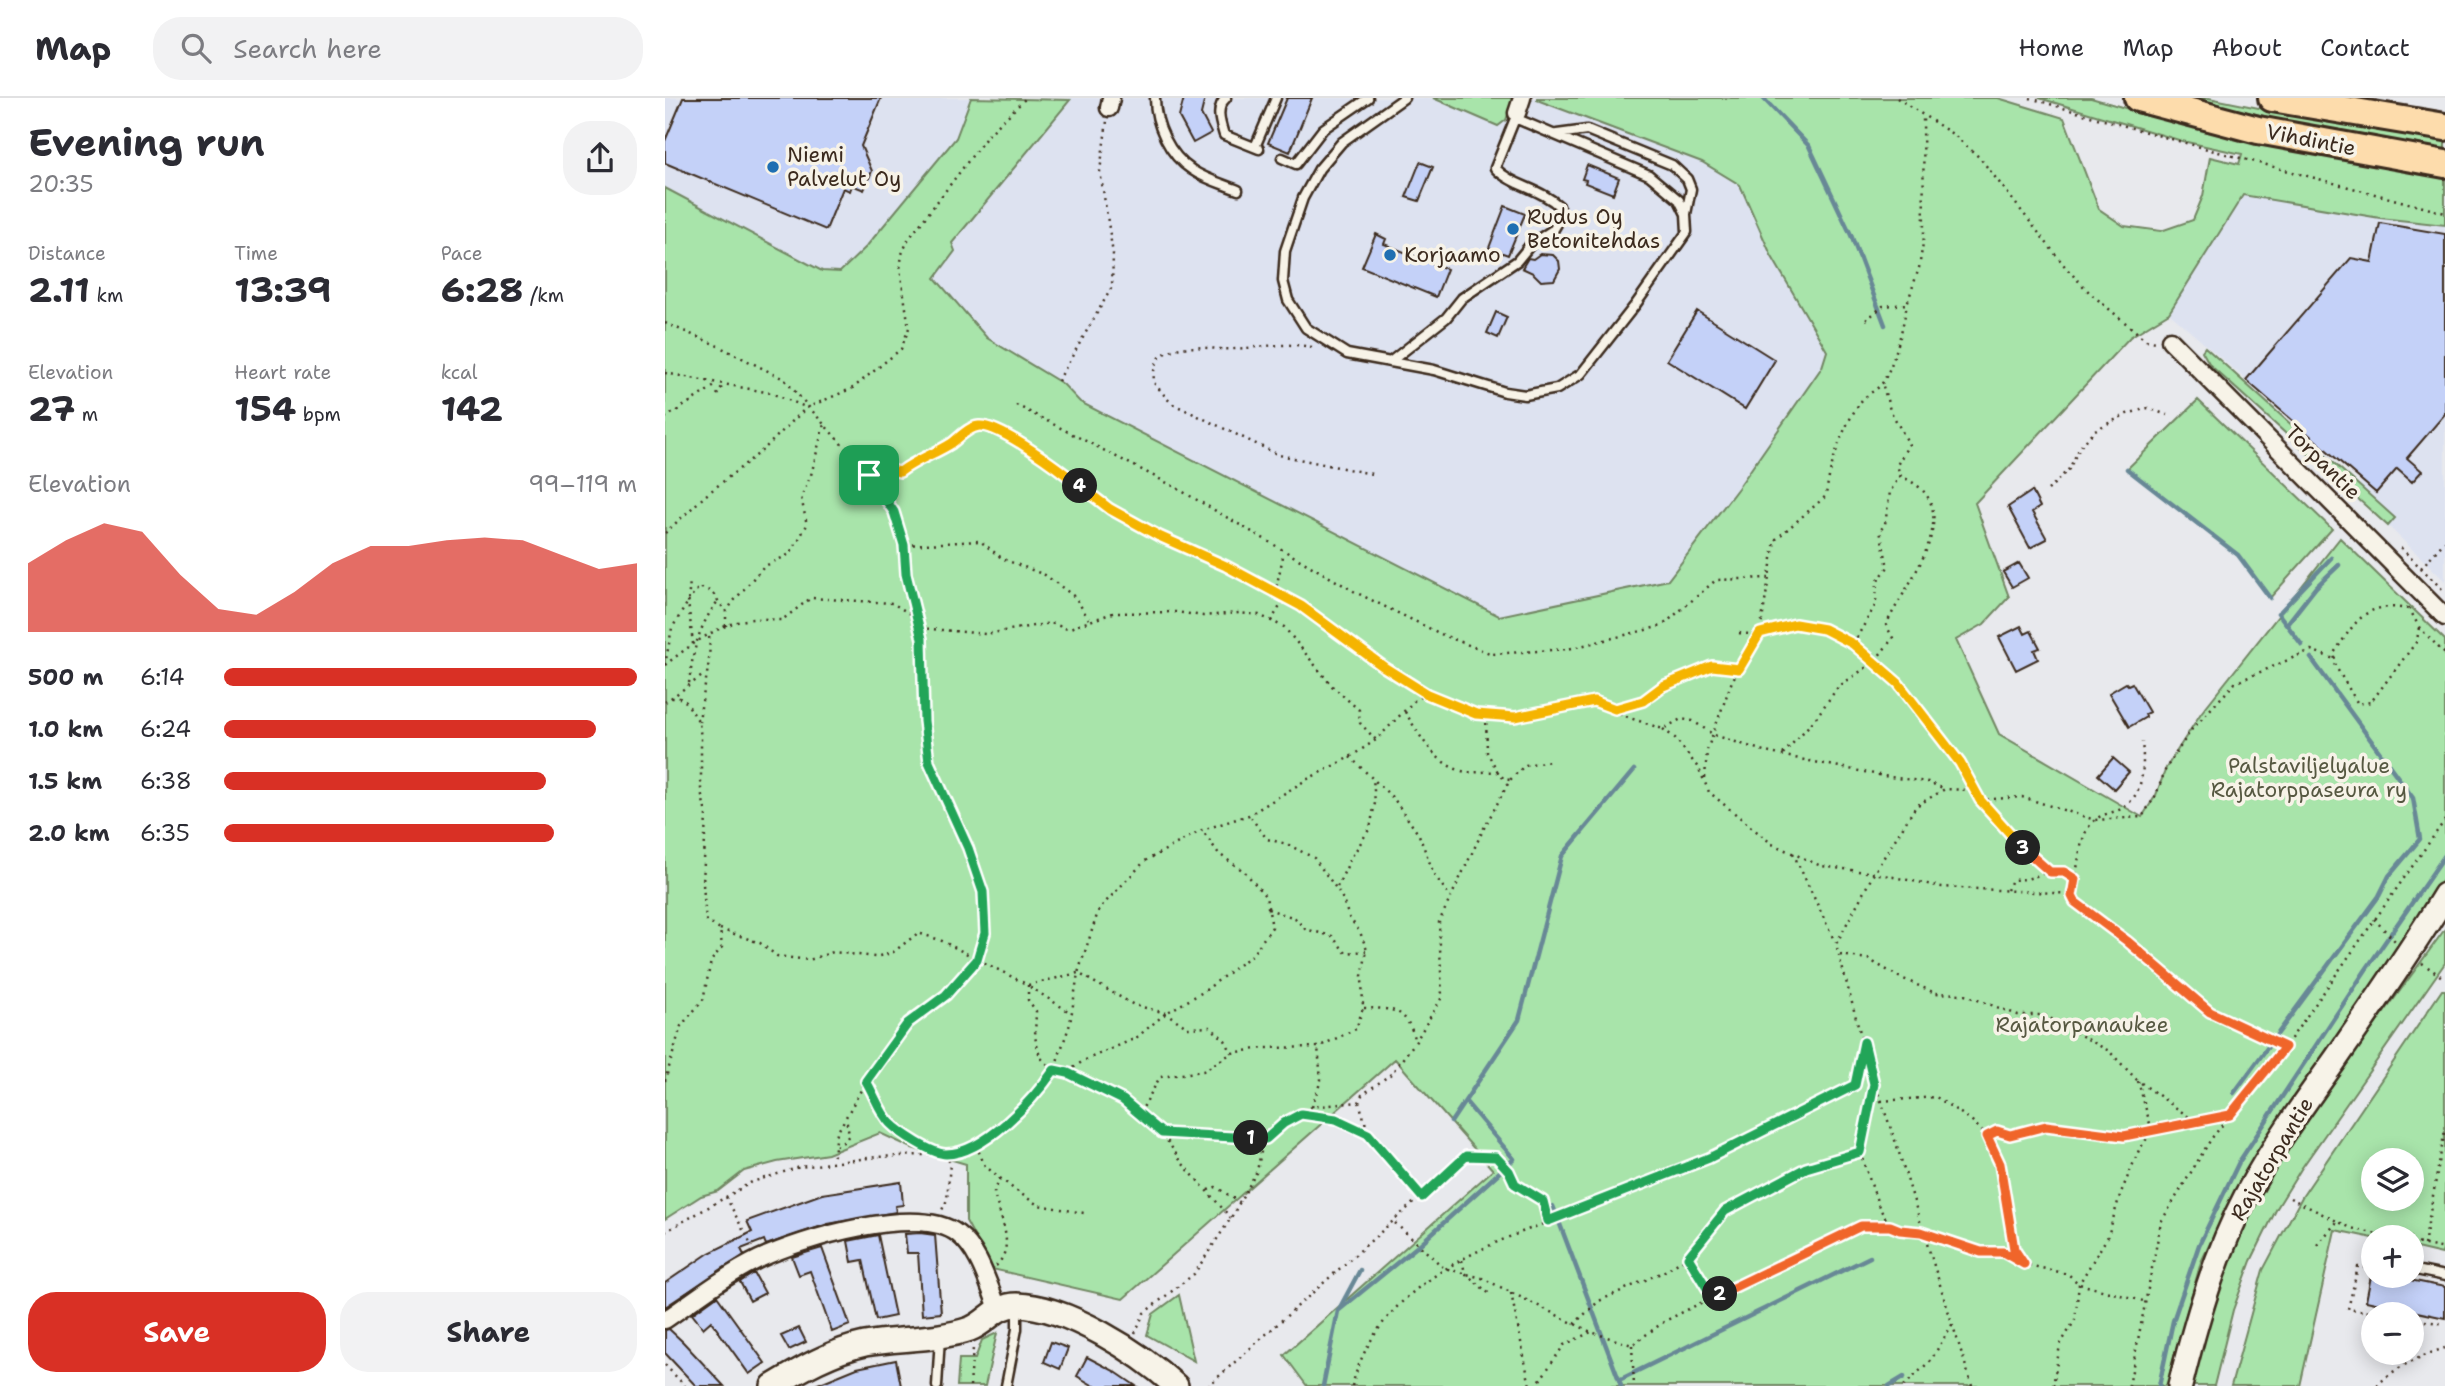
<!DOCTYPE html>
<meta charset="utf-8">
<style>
:root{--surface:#fff;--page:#f2f2f3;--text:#2b2b33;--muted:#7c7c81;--line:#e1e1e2;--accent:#d93025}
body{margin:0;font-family:"Shantell Sans",sans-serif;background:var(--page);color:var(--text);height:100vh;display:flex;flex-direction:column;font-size:26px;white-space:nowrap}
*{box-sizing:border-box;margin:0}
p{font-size:23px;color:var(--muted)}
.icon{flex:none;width:38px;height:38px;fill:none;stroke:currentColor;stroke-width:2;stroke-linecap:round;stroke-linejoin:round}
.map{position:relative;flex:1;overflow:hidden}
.drawer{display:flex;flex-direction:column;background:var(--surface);width:665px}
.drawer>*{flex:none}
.buttons{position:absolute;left:1696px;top:1050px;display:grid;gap:14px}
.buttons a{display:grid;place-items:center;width:63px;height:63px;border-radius:50%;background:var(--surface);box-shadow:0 4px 18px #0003;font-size:35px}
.pin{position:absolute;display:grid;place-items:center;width:60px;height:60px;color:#fff;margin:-30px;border-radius:14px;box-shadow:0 4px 10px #0006}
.km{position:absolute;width:35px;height:35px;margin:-18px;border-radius:50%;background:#222;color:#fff;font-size:19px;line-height:35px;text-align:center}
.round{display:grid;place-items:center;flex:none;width:74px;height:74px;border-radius:28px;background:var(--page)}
.head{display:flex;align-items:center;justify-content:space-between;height:119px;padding:0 28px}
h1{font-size:38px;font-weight:700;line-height:52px}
.stats{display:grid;grid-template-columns:repeat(3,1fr);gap:10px;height:119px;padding:7px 28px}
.stats div{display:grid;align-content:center}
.stats b{font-size:35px;font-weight:700}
.stats small{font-size:19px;font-weight:400}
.stats p{font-size:19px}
.chart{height:196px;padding:14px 28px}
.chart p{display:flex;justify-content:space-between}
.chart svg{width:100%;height:126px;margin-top:7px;fill:var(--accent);opacity:.7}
.primary-button{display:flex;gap:14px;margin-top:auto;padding:14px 28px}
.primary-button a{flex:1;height:80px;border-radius:28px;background:var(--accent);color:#fff;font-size:28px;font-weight:700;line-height:80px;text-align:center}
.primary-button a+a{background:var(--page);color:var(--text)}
ul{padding:0 28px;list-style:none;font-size:23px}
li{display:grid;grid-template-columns:112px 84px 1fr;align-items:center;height:52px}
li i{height:18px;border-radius:9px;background:var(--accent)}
header{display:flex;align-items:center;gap:42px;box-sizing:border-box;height:98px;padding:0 35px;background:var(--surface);border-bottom:2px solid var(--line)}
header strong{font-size:33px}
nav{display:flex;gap:38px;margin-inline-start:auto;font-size:24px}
.search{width:490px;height:63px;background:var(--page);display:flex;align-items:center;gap:18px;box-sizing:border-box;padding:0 24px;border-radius:28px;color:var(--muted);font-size:26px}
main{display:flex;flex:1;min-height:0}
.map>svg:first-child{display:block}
.built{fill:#dde2f0}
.green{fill:#a8e4aa;stroke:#728764;stroke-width:2;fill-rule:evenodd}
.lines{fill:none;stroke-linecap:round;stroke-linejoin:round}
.stream{stroke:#678896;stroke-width:4.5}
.building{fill:#c4d1f8;stroke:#3b2a1e;stroke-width:2}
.lane-casing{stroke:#3b2a1e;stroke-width:13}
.street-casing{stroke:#3b2a1e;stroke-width:21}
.secondary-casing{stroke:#3b2a1e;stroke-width:28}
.primary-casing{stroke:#3b2a1e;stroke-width:32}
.path{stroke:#3b2a1e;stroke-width:2.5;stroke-dasharray:2 5;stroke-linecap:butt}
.lane{stroke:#f7f3e8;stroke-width:8}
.street{stroke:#f7f3e8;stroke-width:16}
.secondary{stroke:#f7f3e8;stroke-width:23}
.primary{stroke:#fddcac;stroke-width:26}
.split-1-casing{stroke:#fff;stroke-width:14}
.split-2-casing{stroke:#fff;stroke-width:14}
.split-3-casing{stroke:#fff;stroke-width:14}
.split-4-casing{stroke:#fff;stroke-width:14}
.split-5-casing{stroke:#fff;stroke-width:14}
.split-1{stroke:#22a559;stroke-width:9}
.split-2{stroke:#22a559;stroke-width:9}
.split-3{stroke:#f0652b;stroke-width:9}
.split-4{stroke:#f5b400;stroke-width:9}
.split-5{stroke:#f5b400;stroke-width:9}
.poi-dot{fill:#1f6fb2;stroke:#f7f3e8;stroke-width:2.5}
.labels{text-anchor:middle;stroke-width:7;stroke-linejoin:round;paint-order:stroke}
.street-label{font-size:21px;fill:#3b2a1e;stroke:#f7f3e8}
.poi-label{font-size:21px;fill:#3b2a1e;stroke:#f7f3e8;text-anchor:start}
.park-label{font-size:21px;fill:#565841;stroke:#f7f3e8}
</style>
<header>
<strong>Map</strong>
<div class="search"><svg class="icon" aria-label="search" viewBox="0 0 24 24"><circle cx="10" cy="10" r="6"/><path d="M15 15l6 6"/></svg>Search here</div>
<nav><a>Home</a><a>Map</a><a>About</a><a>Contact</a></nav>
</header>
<main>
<section class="drawer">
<div class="head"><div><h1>Evening run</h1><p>20:35</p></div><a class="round"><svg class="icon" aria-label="share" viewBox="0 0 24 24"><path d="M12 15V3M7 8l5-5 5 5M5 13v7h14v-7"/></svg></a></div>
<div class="stats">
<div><p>Distance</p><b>2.11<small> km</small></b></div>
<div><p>Time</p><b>13:39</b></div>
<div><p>Pace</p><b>6:28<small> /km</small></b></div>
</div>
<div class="stats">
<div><p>Elevation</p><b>27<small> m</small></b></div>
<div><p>Heart rate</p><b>154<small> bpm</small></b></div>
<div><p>kcal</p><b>142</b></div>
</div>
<div class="chart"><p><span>Elevation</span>99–119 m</p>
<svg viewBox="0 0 160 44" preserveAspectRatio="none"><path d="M0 44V20L10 12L20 6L30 9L40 24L50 36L60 38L70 30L80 20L90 14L100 14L110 12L120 11L130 12L140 17L150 22L160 20V44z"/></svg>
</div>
<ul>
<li><b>500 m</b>6:14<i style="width:100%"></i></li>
<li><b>1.0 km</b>6:24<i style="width:90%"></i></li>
<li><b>1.5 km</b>6:38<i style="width:78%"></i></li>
<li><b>2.0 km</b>6:35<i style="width:80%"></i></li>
</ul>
<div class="primary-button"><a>Save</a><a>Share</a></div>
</section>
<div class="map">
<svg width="1780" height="1288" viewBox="0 0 1780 1288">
<rect width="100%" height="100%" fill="#e8e9ed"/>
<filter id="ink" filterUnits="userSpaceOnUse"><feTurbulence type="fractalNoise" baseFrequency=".0143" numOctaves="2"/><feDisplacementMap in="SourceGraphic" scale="14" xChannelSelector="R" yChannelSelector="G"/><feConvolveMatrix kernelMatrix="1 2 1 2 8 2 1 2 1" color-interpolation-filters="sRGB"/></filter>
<g filter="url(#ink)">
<path class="built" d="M0 0H306L291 40 201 149 175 174 157 173 0 90Z
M405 0H872V2L1037 64 1075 87 1106 157 1162 253 1157 269 1073 390 1004 482 834 518 415 304 398 286 322 240 270 181 289 153 286 146Z
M1578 96 1715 120 1780 127V483L1688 394 1697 383 1504 215Z"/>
<path class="green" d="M306 0 405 2 287 145 290 153 270 180 322 240 398 286 415 304 834 518 1003 482 1073 390 1157 269 1162 253 1106 157 1075 87 1037 64 872 2V0H1333L1399 20 1434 111 1459 128 1496 133 1528 122 1538 98 1545 59 1574 66 1577 56 1517 43 1374 0H1426L1522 28 1780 79V127L1715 120 1578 97 1504 215 1465 239 1310 405 1344 499 1319 526 1291 542 1334 636 1477 719 1491 697 1501 670 1536 615 1675 440 1780 542V779L1601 1043 1570 1093 1536 1164 1501 1288H642L619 1257 828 1072 730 961 458 1201 327 1171 301 1123V1066L247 1050 215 1035 163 1056 112 1064 79 1073 53 1093 36 1098 0 1121V90L157 173 175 174 201 149 291 40Z
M768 0H849L841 22 833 28Z
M1523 0H1544L1669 25 1780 43V52L1671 35Z
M1540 249 1730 420 1723 428 1545 267 1537 253Z
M1533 302 1667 431 1605 500 1573 457 1462 371Z
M1780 831V865L1636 1071 1612 1110 1586 1163 1568 1212 1549 1288H1524L1545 1213 1582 1122 1615 1064 1675 975Z
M1777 892H1780V1144L1777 1156 1747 1149 1746 1139 1708 1140 1670 1132 1635 1288H1566L1598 1172 1637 1099ZM1708 1062H1746V1101H1708Z
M514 1197 529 1263 482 1237 488 1216Z
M332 1235 320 1288H292L294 1261H310L317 1242Z"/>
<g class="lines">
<path class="stream" d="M1098 0 1144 48 1186 137 1220 227
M1462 371 1573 457 1605 500
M1613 515 1637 547
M1614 515 1666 460
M1622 526 1651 489 1674 467
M1569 995 1714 798 1724 778 1755 741 1748 700 1646 560
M786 1024 854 922 897 758 969 672
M888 1108 954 1282
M673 1213 754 1147 849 1061 800 1003
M658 1288 673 1213 695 1172
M956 1288 954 1282 1205 1159
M1224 1288 1239 1279
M1494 1288 1508 1223 1534 1147 1574 1064 1700 873 1780 757"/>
</g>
<path class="building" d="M18 0H216L196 48 207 73 199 92 187 87 185 93 178 90 161 132 0 65V43Z
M519 0H540L536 16 546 35 528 45 514 19Z
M622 0H647L625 54 603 45Z
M755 64 768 69 754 103 741 99Z
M922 67 954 80 948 96 920 85 921 82 917 81Z
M840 108 860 116 843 157 824 150Z
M1715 125 1780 136V316L1742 360 1757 373 1747 384 1732 371 1711 395 1581 282 1686 160 1707 164Z
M711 136 721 141 719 146 782 171 771 199 697 169Z
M875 156 888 157 894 163 895 171 889 182 876 183 868 175 857 170 863 160 868 161Z
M1032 213 1110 262 1080 311 1002 262Z
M831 214 842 219 833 240 822 235Z
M1367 393 1375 409 1367 414 1382 441 1365 450 1343 409Z
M1354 465 1363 480 1347 489 1338 474Z
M1356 528 1360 536 1366 533 1375 550 1369 552 1373 561 1351 572 1334 539Z
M1461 585 1463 587 1467 585 1484 614 1480 616 1481 619 1464 629 1444 595Z
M1448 660 1464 674 1449 691 1433 677Z
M236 1084 238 1107 230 1108 231 1114 163 1126 101 1147 99 1142 76 1151 79 1157 0 1209V1185L44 1155 87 1134 82 1123 157 1096Z
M255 1135 270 1137 276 1215 257 1217 253 1155H242L240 1136Z
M213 1137 230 1218 211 1222 198 1162 187 1164 183 1143Z
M157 1150 185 1227 167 1234 145 1173 134 1177 127 1159Z
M89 1175 100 1195 85 1203 75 1184Z
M1706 1178H1725L1780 1189V1220L1701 1203Z
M52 1198 100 1265 84 1276 46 1223 38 1230 27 1216Z
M134 1230 141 1244 124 1252 116 1238Z
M4 1231 18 1244 59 1288H31L0 1255V1232Z
M386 1244 403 1250 395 1271 379 1264Z
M422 1259 449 1273 471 1288H429L412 1278Z
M231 1262 236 1288H148L192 1270Z"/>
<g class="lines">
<defs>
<path id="lane" d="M490 0C490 26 504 57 527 72 540 81 558 86 573 92
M561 0C550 10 555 24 559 37L594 51
M739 0 677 44 654 71 638 100 620 153 618 183 623 202 641 230 682 256 769 272 840 294 860 297 892 291 916 276 971 206 1022 134 1021 116 1014 102 984 77 850 20
M892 36 922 32 1007 67 1022 81 1026 91 1021 116
M590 49 611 0
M617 60 631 66 658 31 703 0
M725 264 781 220 797 200 852 163 866 146 889 131 896 119 894 108C875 90 847 88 830 70L851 18
M1746 1171 1780 1178
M272 1288 275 1239
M341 1288 352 1231V1210"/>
<path id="street" d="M444 10 446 0
M852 15 857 0
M1505 242 1780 519
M0 1222C30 1201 61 1177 94 1161 136 1141 254 1105 293 1136 314 1152 323 1186 333 1210"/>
<path id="secondary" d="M108 1288C136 1271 167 1253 200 1246 234 1240 273 1242 305 1231 323 1224 330 1207 352 1207 402 1208 475 1255 511 1288
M1515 1288C1531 1223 1550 1157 1581 1098 1606 1051 1637 1008 1668 965 1706 910 1745 855 1780 797"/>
<path id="primary" d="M1473 0 1593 32 1780 66
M1607 0 1780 29"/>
</defs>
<use href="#lane" class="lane-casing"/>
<use href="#street" class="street-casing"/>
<use href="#secondary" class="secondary-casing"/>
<use href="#primary" class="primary-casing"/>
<path class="path" d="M1232 0 1289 37 1315 60 1402 171 1425 195 1481 242 1491 244
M1365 0C1502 42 1641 77 1780 115
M1201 222 1218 208 1242 206 1254 170 1259 139 1258 17
M0 225 49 246 119 281 204 377 229 414 239 447 241 476 257 541 259 623 264 664 303 750 318 794 320 835 312 862 281 897 243 925 200 985 172 1035 168 1063
M647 249C621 244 596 249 570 251 547 253 520 243 499 256 489 263 488 274 489 285L506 305 614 357 707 376
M0 275 106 295 138 308
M393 283 447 189 448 156 435 73 442 23
M52 297 58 287
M351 307 508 388 692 495 778 537 827 556 903 551 997 528 1051 482 1104 480
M0 320 53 286
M204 377 215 370 235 374C245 367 311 327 317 329 361 336 409 388 446 412 506 450 574 472 636 508 665 524 690 548 717 567 731 578 747 586 762 596
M1383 392 1404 371 1415 349 1430 332 1462 316 1483 310 1502 317
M0 435 41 397 98 352 141 310 188 290 236 251 244 230 235 171 237 156 243 142 323 37 361 0
M241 447 315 443 338 461 380 477 410 499 425 523
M1736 450 1780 494
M1756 470 1780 443
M610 495 619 454
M1744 510 1754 529 1780 556
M1743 511C1700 503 1692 522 1669 555L1671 569 1693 606 1706 604 1752 543 1754 529
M606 523 620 500
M61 528V514L68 504 98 469 125 456 142 427 136 399 146 377 159 326
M255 530 321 536 386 525 402 531 448 515 511 514 538 518 574 515 594 517 619 529 667 588 694 612 695 625 711 642
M1074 535C1105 540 1123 521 1157 531 1207 545 1266 622 1293 663 1301 675 1305 689 1314 701 1334 728 1359 751 1385 773L1399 774 1411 781 1407 798 1411 804 1462 843 1545 914 1620 949
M28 546 23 504 34 489 47 494 61 514
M1188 546 1211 506 1212 484 1223 469 1215 433 1220 426 1225 394 1235 377
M0 567C24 548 57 523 89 521 98 520 108 522 117 522L146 500 227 505 252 520
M0 567 7 530 23 504 25 483
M24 585C28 553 33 529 53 503
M0 604 40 576
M951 611 978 603 998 588 1047 568 1074 571
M740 614C755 637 770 668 801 674 811 675 822 673 833 674L839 681 845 682
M821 618 822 654 833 674
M34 624C37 595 47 566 44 538
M998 631 1010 640 1034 671 1044 694 1107 746 1156 768 1209 775 1277 789 1408 796
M1118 656 1150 621 1173 589 1209 564 1228 540 1221 527C1237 492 1295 423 1254 389 1248 384 1241 381 1235 377L1232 367 1244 346 1225 312 1217 285
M685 659 729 701 754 737 769 776 785 799
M1040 680 1042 652 1067 583 1095 535 1110 442 1161 398C1164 368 1178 327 1197 302 1203 295 1213 292 1218 284 1230 264 1238 229 1242 206
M1315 702 1357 699 1430 722 1477 719 1491 697 1501 670 1527 631 1570 585 1646 552 1669 561
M1128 755 1170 844
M1410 783C1414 764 1414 735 1430 722 1437 715 1451 715 1459 709 1480 695 1479 665 1477 644
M672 789 686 760 705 730 710 705 708 680
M1342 792 1347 782 1362 781 1383 774
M603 811 630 820 640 831 667 838 681 855 701 853
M1709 821 1730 843
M55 831 95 845 112 858 144 862 168 854 210 859 227 855 253 835 275 842 363 887 413 875 469 907 501 915 523 930 545 929 560 942 567 955
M1175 857 1203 861 1234 879 1270 895 1297 896 1353 917H1379L1444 953 1472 982 1531 1024
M1757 865 1780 881
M363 887V902L371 913 370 939 375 959 389 972 403 974 458 1002 475 1015 497 1035 517 1065 566 1120
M365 889 406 915
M699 910C731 911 740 910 751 943
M403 974 418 963 471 940 501 915 538 894 587 857 607 829 601 799 580 774 554 756 537 732
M0 983 16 928 38 902 46 863 57 849 55 831 41 822 38 786 41 716 36 693V641L34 624 21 604 15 600H4
M201 983 224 1024 250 1044 280 1056 285 1065 282 1102 277 1112
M1473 983 1487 1033
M1211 989 1231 1045 1259 1136 1316 1155 1338 1154 1359 1166 1403 1176 1414 1186 1482 1204
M1216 1003 1271 999 1306 1022 1322 1038 1335 1067 1349 1151 1357 1163
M694 1004 704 1037
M647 1009 656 982 653 949
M475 1015 495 979 538 973 567 955 598 950 653 949 691 931 698 910 697 878 702 852 695 834 684 819 676 797 649 760 622 746 602 741 584 717
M636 1015 672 1022 703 1036 757 1099
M497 1035 601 1041
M1322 1038 1332 1033 1345 1037 1381 1029 1459 1038 1565 1017
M311 1047 320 1068 350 1092 373 1107 419 1115
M171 1048 180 1043 184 1037 181 1020
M543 1092 551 1089 576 1105
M61 1099 87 1149
M1625 1100 1686 1130 1725 1139
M730 1125 779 1170 817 1180 926 1234 967 1247 1000 1223 1119 1163 1196 1128H1225
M0 1134 87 1084 135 1069 211 1059 280 1056 311 1047 374 993 389 972 405 926 413 875 434 811 480 763 537 732 584 717 641 682 685 659 711 642 751 601 762 596 811 616 830 619H850L929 603 965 620 998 631 1016 621 1028 623 1049 637 1105 655 1224 679 1263 684 1280 691
M1746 1144 1780 1151
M1652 1147 1672 1124
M1759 1147 1780 1032
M1023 1159 1060 1113 1141 1070 1195 1054
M797 1162 800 1175 827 1198
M331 1168C352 1147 334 1119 329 1095L335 1080
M1708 1170 1693 1169 1683 1211 1719 1216
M846 1195 865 1288
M1746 1221 1780 1226
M909 1226 934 1203 998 1174 1023 1159 1048 1200
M470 1235 479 1215 529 1176 566 1120 592 1073 598 1044 619 1025 647 1009 694 1004 697 997 726 976 751 943 777 899 774 824 819 730 845 682 860 667 886 663
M967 1247 969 1288
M0 1267 20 1288
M305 1288 308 1250
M543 1288 801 1058 831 1059 844 1073 850 1086 878 1103 882 1123
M687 1288C712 1191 809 1150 895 1120 945 1102 995 1082 1043 1061 1093 1039 1141 1012 1190 987L1198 947
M871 1288 899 1247 926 1234
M1239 1288 1266 1262 1288 1225
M1307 1288 1259 1136 1235 1132 1225 1128 1214 1109 1195 1054 1209 986 1171 846 1209 775 1251 708 1280 691 1307 692
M1388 1288 1395 1247 1410 1222 1414 1186 1443 1138 1455 1097 1474 1052 1487 1033
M1464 1288 1496 1124 1546 1041 1620 949 1780 722
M1712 1288C1729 1269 1756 1258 1780 1250"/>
<use href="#lane" class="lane"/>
<use href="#street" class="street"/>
<use href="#secondary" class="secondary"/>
<use href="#primary" class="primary"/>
</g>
</g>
<g class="lines" filter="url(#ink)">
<defs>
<path id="split-1" d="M204 377 229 414 239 447 241 476 257 541 259 623 264 664 303 750 318 794 320 835 312 862 281 897 243 925 201 983C209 996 215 1015 225 1025 235 1035 267 1056 281 1056 319 1056 369 1001 389 972L403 975 458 1002 497 1035 586 1040"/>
<path id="split-2" d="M586 1040 601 1041 619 1025 636 1016 671 1021 703 1036 757 1099 801 1058 831 1059 844 1073 850 1086 878 1103 883 1123 1044 1060 1190 987 1199 944 1209 986 1195 1054 1141 1070 1060 1113 1023 1159 1048 1200 1055 1196"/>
<path id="split-3" d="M1055 1196 1196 1128H1225L1235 1132 1256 1134 1316 1154H1338L1359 1166 1349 1151 1335 1066 1322 1038 1332 1033 1345 1037 1381 1028 1459 1038 1565 1017 1620 949 1545 914 1462 843 1410 804 1407 798 1410 781 1399 774H1385L1358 750"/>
<path id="split-4" d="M415 388 445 411 494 438 561 468 636 508 719 569 762 596 811 616 850 619 929 603 950 611 978 603 998 588 1047 568 1074 571 1095 535 1130 526 1159 531 1188 546 1233 585 1295 665 1315 702 1358 750"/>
<path id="split-5" d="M204 377 215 370 235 374C252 361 270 356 287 345 295 339 303 329 314 328 335 326 397 373 415 388"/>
</defs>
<use href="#split-1" class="split-1-casing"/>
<use href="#split-2" class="split-2-casing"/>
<use href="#split-3" class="split-3-casing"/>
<use href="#split-4" class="split-4-casing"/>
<use href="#split-5" class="split-5-casing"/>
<use href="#split-1" class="split-1"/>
<use href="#split-2" class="split-2"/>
<use href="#split-3" class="split-3"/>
<use href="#split-4" class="split-4"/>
<use href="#split-5" class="split-5"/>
</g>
<g class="poi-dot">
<circle cx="108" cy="69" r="7"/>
<circle cx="848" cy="131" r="7"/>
<circle cx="725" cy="157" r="7"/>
</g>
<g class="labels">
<g class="street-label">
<text transform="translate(1646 42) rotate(11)" y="7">Vihdintie</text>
<text transform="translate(1658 364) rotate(45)" y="7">Torpantie</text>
<text transform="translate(1607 1061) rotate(-59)" y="7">Rajatorpantie</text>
</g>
<g class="poi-label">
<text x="122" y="64">Niemi<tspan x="122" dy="24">Palvelut Oy</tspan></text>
<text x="862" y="126">Rudus Oy<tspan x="862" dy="24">Betonitehdas</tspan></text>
<text x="739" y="164">Korjaamo</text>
</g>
<g class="park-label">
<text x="1644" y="675">Palstaviljelyalue<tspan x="1644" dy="24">Rajatorppaseura ry</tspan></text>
<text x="1417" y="934">Rajatorpanaukee</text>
</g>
</g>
</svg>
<div class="buttons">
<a><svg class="icon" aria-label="layers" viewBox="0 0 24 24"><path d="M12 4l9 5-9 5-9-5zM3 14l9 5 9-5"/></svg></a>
<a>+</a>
<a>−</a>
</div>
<div class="pin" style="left:204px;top:377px;background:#1e9e55"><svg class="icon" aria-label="arrive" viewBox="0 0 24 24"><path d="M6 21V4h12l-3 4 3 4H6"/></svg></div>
<b class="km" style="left:586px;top:1040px">1</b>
<b class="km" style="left:1055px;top:1196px">2</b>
<b class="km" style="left:1358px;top:750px">3</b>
<b class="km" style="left:415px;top:388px">4</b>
</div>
</main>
